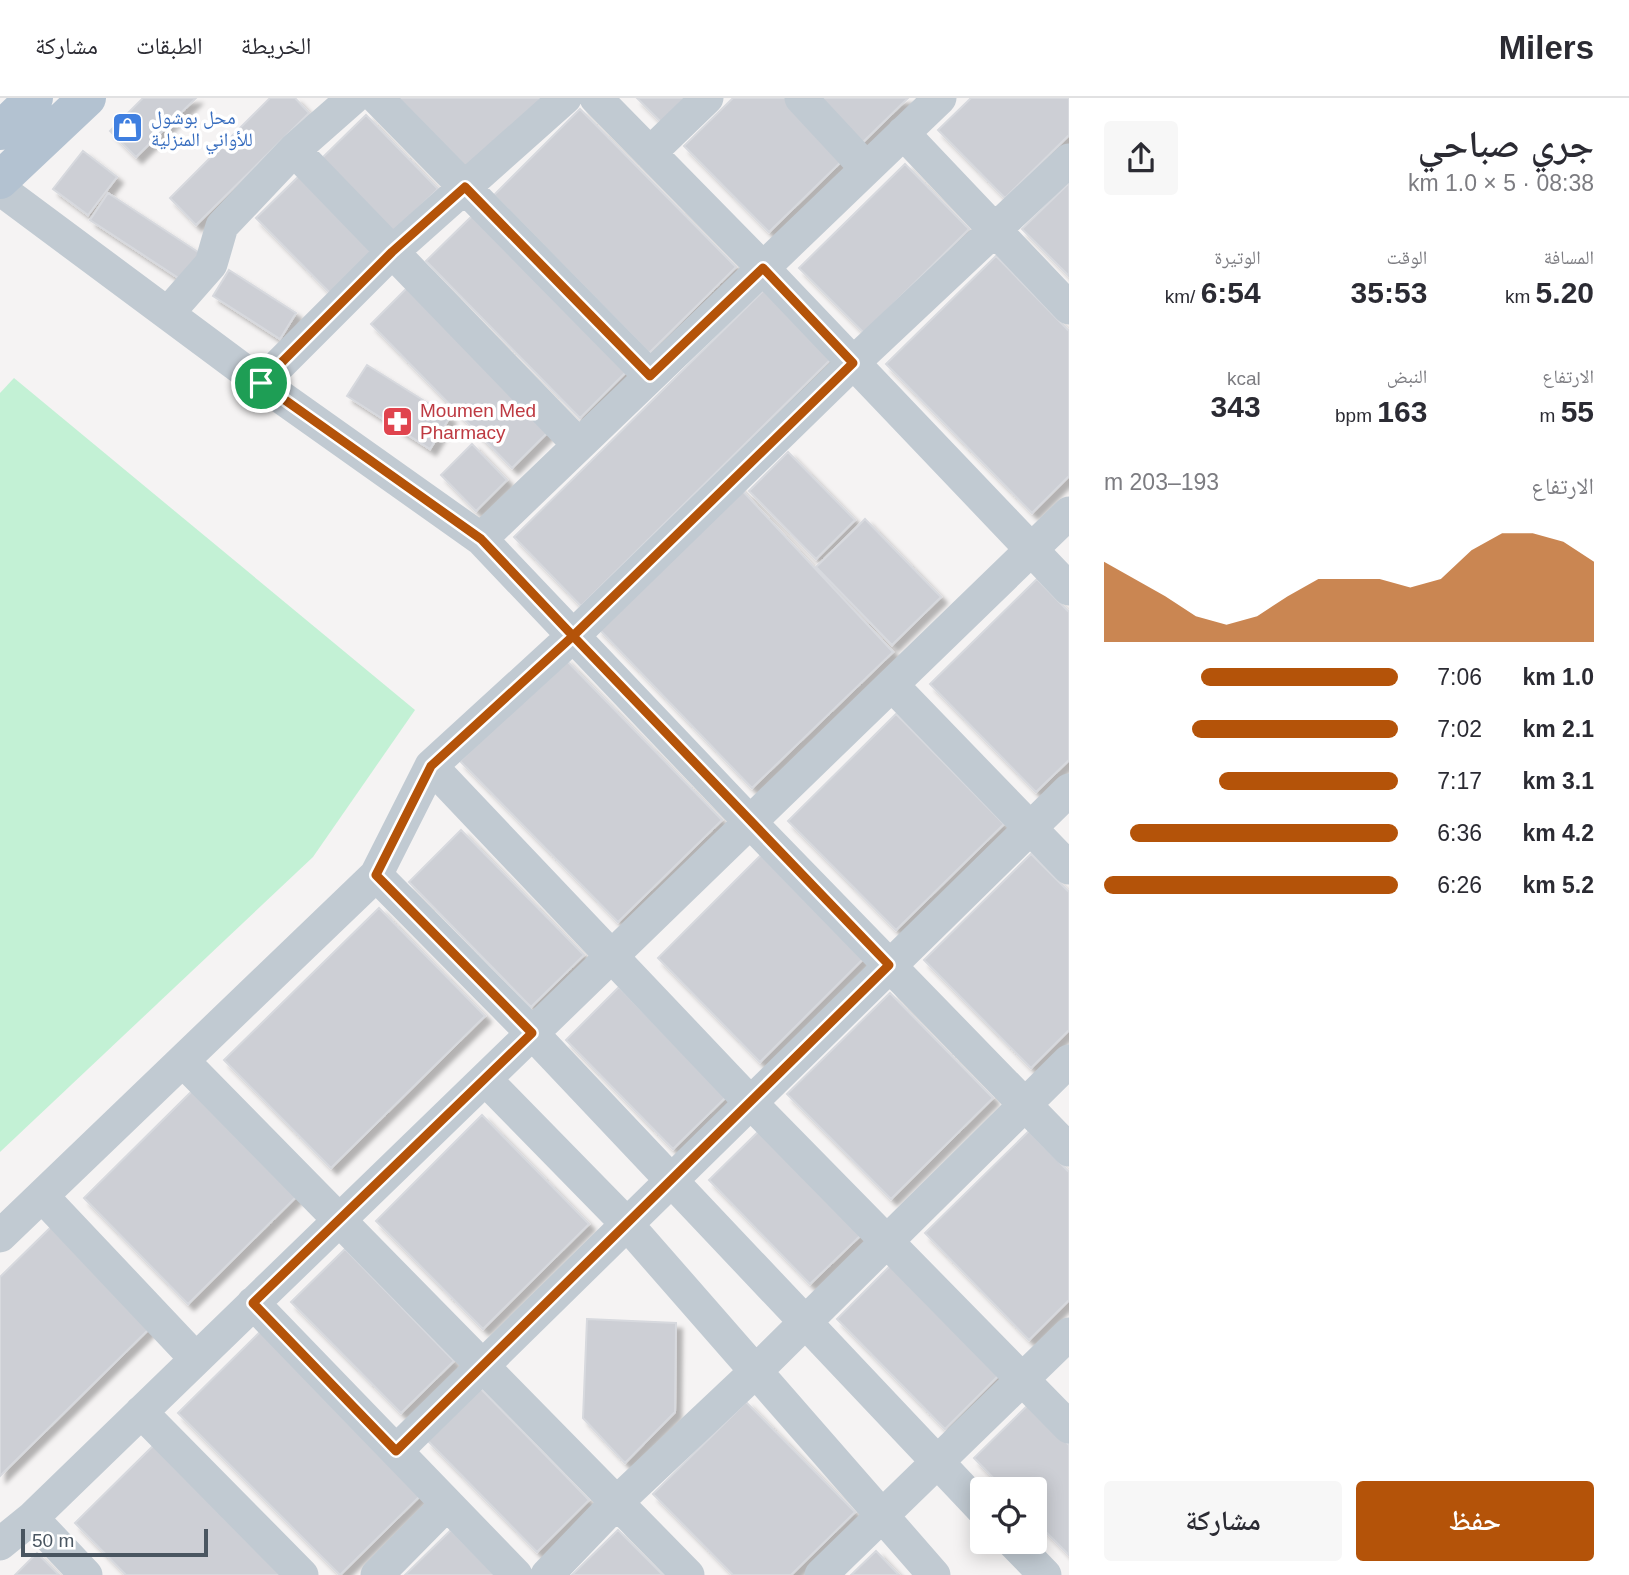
<!DOCTYPE html>
<html lang="ar">
<meta charset="utf-8">
<style>
:root{--surface:#fff;--page:#f7f7f7;--text:#2b2b33;--muted:#7c7c81;--line:#e1e1e2;--accent:#b45309}
body{margin:0;font-family:Arial,"Noto Naskh Arabic",sans-serif;background:var(--page);color:var(--text);direction:rtl;height:100vh;display:flex;flex-direction:column;font-size:26px;white-space:nowrap}
*{box-sizing:border-box;margin:0}
p{font-size:23px;color:var(--muted)}
.icon{flex:none;width:38px;height:38px;fill:none;stroke:currentColor;stroke-width:2;stroke-linecap:round;stroke-linejoin:round}
.map{position:relative;flex:1;overflow:hidden;direction:ltr}
.sheet{display:flex;flex-direction:column;background:var(--surface);width:560px}
.sheet>*{flex:none}
.buttons{position:absolute;left:970px;top:1379px;display:grid;gap:14px}
.buttons a{display:grid;place-items:center;width:77px;height:77px;border-radius:7px;background:var(--surface);box-shadow:0 4px 18px #0003;font-size:35px}
.scale{position:absolute;left:21px;bottom:18px;width:187px;box-sizing:border-box;padding-left:7px;border:4px solid #4a5661;border-top:0;font-size:19px;line-height:24px;white-space:nowrap;color:#4a5661;-webkit-text-stroke:5px #fff;paint-order:stroke}
.pin{position:absolute;display:grid;place-items:center;width:60px;height:60px;color:#fff;margin:-30px;border:4px solid #fff;border-radius:50%;box-shadow:0 2px 7px #0007}
.round{display:grid;place-items:center;flex:none;width:74px;height:74px;border-radius:7px;background:var(--page)}
.head{display:flex;align-items:center;justify-content:space-between;height:119px;padding:0 35px}
h1{font-size:38px;font-weight:600;line-height:52px}
.figures{display:grid;grid-template-columns:repeat(3,1fr);gap:10px;height:119px;padding:7px 35px}
.figures div{display:grid;align-content:center}
.figures b{font-size:30px;font-weight:600}
.figures small{font-size:19px;font-weight:400}
.figures p{font-size:19px}
.chart{height:196px;padding:14px 35px}
.chart p{display:flex;justify-content:space-between}
.chart svg{width:100%;height:126px;margin-top:7px;fill:var(--accent);opacity:.7}
.action{display:flex;gap:14px;margin-top:auto;padding:14px 35px}
.action a{flex:1;height:80px;border-radius:7px;background:var(--accent);color:#fff;font-size:28px;font-weight:600;line-height:80px;text-align:center}
.action a+a{background:var(--page);color:var(--text)}
ul{padding:0 35px;list-style:none;font-size:23px}
li{display:grid;grid-template-columns:112px 84px 1fr;align-items:center;height:52px}
li i{height:18px;border-radius:9px;background:var(--accent)}
header{display:flex;align-items:center;gap:42px;box-sizing:border-box;height:98px;padding:0 35px;background:var(--surface);border-bottom:2px solid var(--line)}
header strong{font-size:33px}
nav{display:flex;gap:38px;margin-inline-start:auto;font-size:24px}
main{display:flex;flex:1;min-height:0}
.map>svg:first-child{display:block}
.green{fill:#c3f1d5}
.building{fill:#cdcfd5;stroke:#d7d9de;stroke-width:2;filter:url(#shadow)}
.lines{fill:none;stroke-linecap:round;stroke-linejoin:round}
.minor{stroke:#c1cad2;stroke-width:33}
.major{stroke:#b3c2d1;stroke-width:38}
.route-casing{stroke:#fff;stroke-width:14}
.route{stroke:#b45309;stroke-width:9}
.labels{text-anchor:middle;stroke-width:7;stroke-linejoin:round;paint-order:stroke}
.shop-label{font-size:19px;fill:#366cbe;stroke:#fff;text-anchor:start}
.health-label{font-size:19px;fill:#be3a42;stroke:#fff;text-anchor:start}
</style>
<header>
<strong>Milers</strong>
<nav><a>الخريطة</a><a>الطبقات</a><a>مشاركة</a></nav>
</header>
<main>
<section class="sheet">
<div class="head"><div><h1>جري صباحي</h1><p>08:38 · 5 × 1.0 km</p></div><a class="round"><svg class="icon" aria-label="share" viewBox="0 0 24 24"><path d="M12 15V3M7 8l5-5 5 5M5 13v7h14v-7"/></svg></a></div>
<div class="figures">
<div><p>المسافة</p><b>5.20<small> km</small></b></div>
<div><p>الوقت</p><b>35:53</b></div>
<div><p>الوتيرة</p><b>6:54<small> /km</small></b></div>
</div>
<div class="figures">
<div><p>الارتفاع</p><b>55<small> m</small></b></div>
<div><p>النبض</p><b>163<small> bpm</small></b></div>
<div><p>kcal</p><b>343</b></div>
</div>
<div class="chart"><p><span>الارتفاع</span>193–203 m</p>
<svg viewBox="0 0 160 44" preserveAspectRatio="none"><path d="M0 44V16L10 22L20 28L30 35L40 38L50 35L60 28L70 22L80 22L90 22L100 25L110 22L120 12L130 6L140 6L150 9L160 16V44z"/></svg>
</div>
<ul>
<li><b>1.0 km</b>7:06<i style="width:67%"></i></li>
<li><b>2.1 km</b>7:02<i style="width:70%"></i></li>
<li><b>3.1 km</b>7:17<i style="width:61%"></i></li>
<li><b>4.2 km</b>6:36<i style="width:91%"></i></li>
<li><b>5.2 km</b>6:26<i style="width:100%"></i></li>
</ul>
<div class="action"><a>حفظ</a><a>مشاركة</a></div>
</section>
<div class="map">
<svg width="1069" height="1477" viewBox="0 0 1069 1477">
<defs>
<filter id="shadow"><feDropShadow dx="6" dy="6" stdDeviation="2" flood-color="#0004"/></filter>
</defs>
<rect width="100%" height="100%" fill="#f5f3f3"/>
<path class="green" d="M14 280 415 612 313 759 0 1054V295Z"/>
<path class="building" d="M143 0H196L136 59 110 33Z
M270 0H295L309 15 196 127 170 100Z
M396 0H546L470 76Z
M637 0H687L662 25Z
M733 0H794L849 56 769 134 684 48Z
M816 0H908L861 46Z
M971 0H1069V37L1005 100 938 32Z
M580 11 736 169 649 255 494 97Z
M366 17 438 91 393 135 321 61Z
M83 53 117 79 88 117 53 91Z
M905 66 969 131 864 235 799 170Z
M299 78 377 157 334 199 256 120Z
M1069 85V178L1022 131Z
M108 95 201 156 183 183 90 122Z
M473 117 627 273 580 320 426 163Z
M996 158 1069 233V378L1032 415 886 266Z
M229 172 296 215 280 241 213 198Z
M411 186 552 330 512 370 371 226Z
M764 192 831 261 581 508 514 439Z
M367 267 450 319 430 351 347 298Z
M472 346 507 382 476 413 441 377Z
M788 354 855 422 816 461 749 393Z
M738 388 893 554 752 690 597 529Z
M865 421 941 499 892 547 816 469Z
M1037 481 1069 514V662L1036 694 930 586Z
M564 560 722 722 618 824 460 663Z
M896 616 1004 726 896 832 788 723Z
M461 732 584 857 531 909 409 784Z
M1031 756 1069 794V932L1031 970 924 862Z
M761 757 863 861 760 964 658 860Z
M379 810 485 918 331 1070 224 962Z
M619 889 726 999 673 1051 566 942Z
M890 895 993 1000 891 1101 787 996Z
M194 991 298 1097 188 1206 84 1100Z
M482 1017 589 1126 483 1231 376 1123Z
M759 1033 861 1137 810 1186 709 1082Z
M1029 1033 1069 1074V1202L1029 1242 925 1135Z
M51 1129 150 1230 0 1378V1179Z
M345 1151 454 1263 401 1315 291 1204Z
M891 1167 999 1277 945 1331 837 1221Z
M587 1221 676 1225 675 1314 625 1365 583 1320Z
M263 1231 424 1394 340 1477 178 1315Z
M480 1290 589 1402 537 1454 427 1342Z
M746 1304 855 1414 791 1477H733L653 1396Z
M1029 1306 1069 1347V1457L1034 1422V1391H1004L974 1360Z
M157 1344 287 1477H126L75 1425Z
M451 1432 495 1477H405Z
M618 1432 663 1477H572Z
M876 1453 899 1477H851Z
M37 1455 59 1477H15Z"/>
<g class="lines">
<path class="minor" d="M377 0 650 278
M596 0 763 170 1069 491
M801 0 866 70
M903 35 1069 210
M294 52 579 347
M650 55 707 0
M0 91 261 285 481 441 750 724 1069 1052
M168 215 211 166 222 128 294 52 353 0
M261 285 392 154 565 0
M481 441 940 0
M892 587 1069 770
M431 668 751 1005 1069 1329
M376 777 532 935 982 1411
M183 963 688 1477
M485 981 626 1125 934 1477
M42 1098 196 1261
M0 1138 376 777 431 668 573 538 853 265 1069 62
M253 1205 516 1477
M141 1314 302 1477
M396 1353 1069 692
M32 1420 86 1477
M1013 1444 1045 1477
M0 1446 32 1420 1069 415
M377 1477 447 1406
M547 1477 617 1404 756 1273 1069 963
M821 1477 1069 1236"/>
<path class="major" d="M0 33 34 0
M0 82 87 0"/>
</g>
<g class="lines">
<defs>
<path id="route" d="M261 285 481 441 573 538 431 668 376 777 532 935 253 1205 396 1353 889 867 573 538 853 265 763 170 650 278 465 89 392 154 261 285"/>
</defs>
<use href="#route" class="route-casing"/>
<use href="#route" class="route"/>
</g>
<defs>
<symbol id="shop-square" viewBox="-11 -11 22 22"><rect x="-9" y="-9" width="18" height="18" rx="4" fill="#3f7fe0" stroke="#fff"/><path d="M-5-2.5h2.3a2.7 3.5 0 0 1 5.4 0H5L5.5 6h-11ZM-1.5-2.5h3a1.5 2.3 0 0 0-3 0Z" fill="#fff"/></symbol>
<symbol id="pharmacy-square" viewBox="-11 -11 22 22"><rect x="-9" y="-9" width="18" height="18" rx="4" fill="#e0444e" stroke="#fff"/><path d="M-2-6h4v4h4v4h-4v4h-4v-4h-4v-4h4Z" fill="#fff"/></symbol>
</defs>
<g fill-rule="evenodd">
<use href="#shop-square" x="110" y="12" width="35" height="35"/>
<use href="#pharmacy-square" x="380" y="306" width="35" height="35"/>
</g>
<g class="labels">
<g class="shop-label">
<text x="151" y="26">محل بوشول<tspan x="151" dy="22">للأواني المنزلية</tspan></text>
</g>
<g class="health-label">
<text x="420" y="319">Moumen Med<tspan x="420" dy="22">Pharmacy</tspan></text>
</g>
</g>
</svg>
<div class="buttons">
<a><svg class="icon" aria-label="locate" viewBox="0 0 24 24"><circle cx="12" cy="12" r="6"/><path d="M12 2v4M12 18v4M2 12h4M18 12h4"/></svg></a>
</div>
<div class="scale">50 m</div>
<div class="pin" style="left:261px;top:285px;background:#1e9e55"><svg class="icon" aria-label="arrive" viewBox="0 0 24 24"><path d="M6 21V4h12l-3 4 3 4H6"/></svg></div>
</div>
</main>
